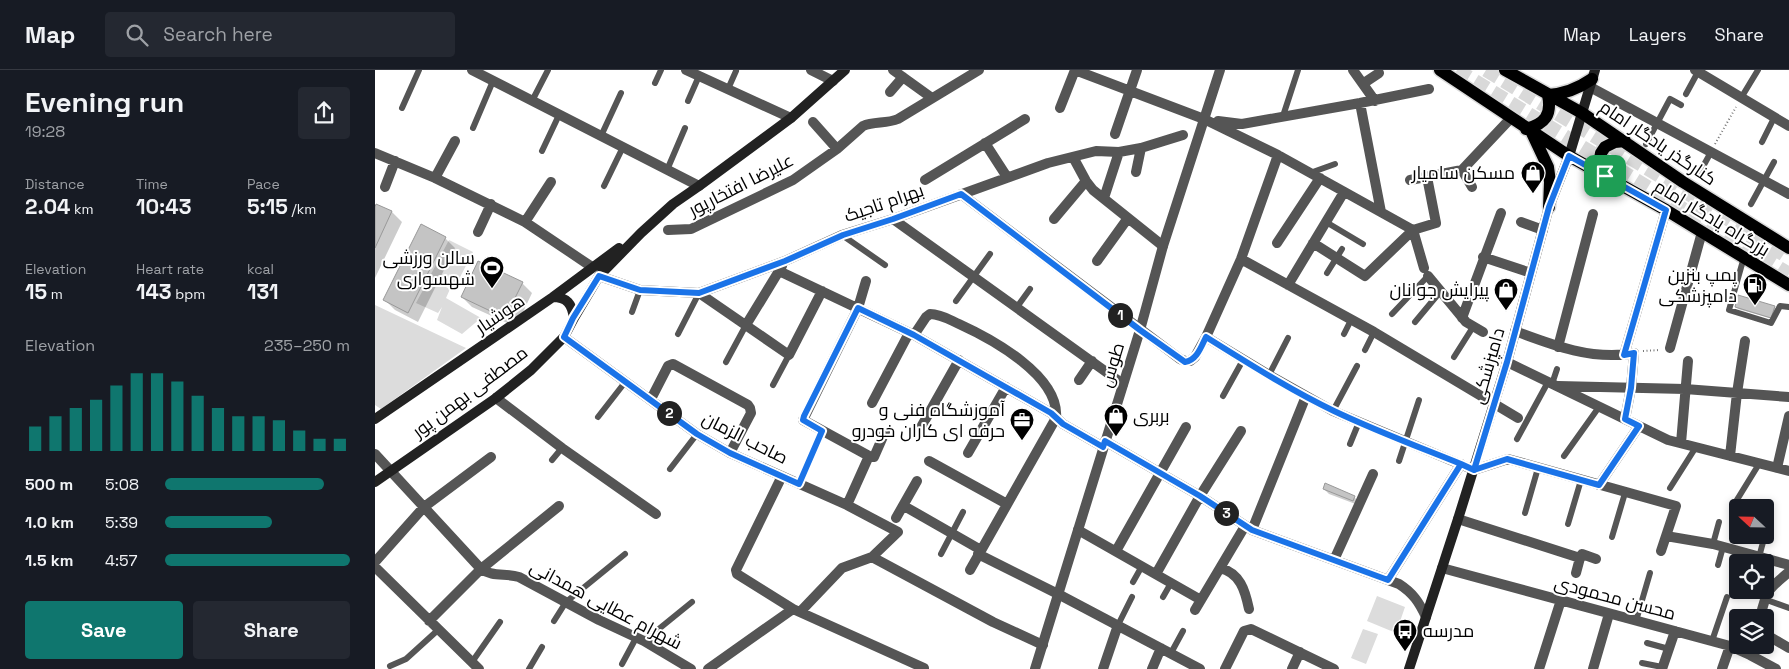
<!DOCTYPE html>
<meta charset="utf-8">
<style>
:root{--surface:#171b24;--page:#242831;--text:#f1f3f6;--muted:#9ea1a6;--line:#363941;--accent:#0f766e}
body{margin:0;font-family:"Space Grotesk",Cairo,sans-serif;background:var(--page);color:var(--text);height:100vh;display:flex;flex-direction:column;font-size:19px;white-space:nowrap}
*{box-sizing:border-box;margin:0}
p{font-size:16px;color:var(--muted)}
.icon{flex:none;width:28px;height:28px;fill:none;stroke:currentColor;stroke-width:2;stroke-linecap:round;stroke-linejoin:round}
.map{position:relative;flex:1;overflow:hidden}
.side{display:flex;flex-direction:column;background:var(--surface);width:375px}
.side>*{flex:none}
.needle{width:32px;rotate:292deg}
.buttons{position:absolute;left:1354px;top:429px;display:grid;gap:10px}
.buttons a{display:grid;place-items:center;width:45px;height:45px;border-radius:5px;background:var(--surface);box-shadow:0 2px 8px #0003;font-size:25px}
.pin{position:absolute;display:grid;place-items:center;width:42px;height:42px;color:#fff;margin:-21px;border-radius:10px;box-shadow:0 2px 8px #0006}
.km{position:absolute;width:25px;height:25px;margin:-12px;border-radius:50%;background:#222;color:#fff;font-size:14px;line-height:25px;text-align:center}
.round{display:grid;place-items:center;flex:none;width:52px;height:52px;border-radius:5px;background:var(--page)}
.overview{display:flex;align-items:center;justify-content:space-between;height:85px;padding:0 25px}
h1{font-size:28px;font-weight:700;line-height:38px}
.stats{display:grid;grid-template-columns:repeat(3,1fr);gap:8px;height:85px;padding:5px 25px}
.stats div{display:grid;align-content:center}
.stats b{font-size:21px;font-weight:700}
.stats small{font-size:14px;font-weight:400}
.stats p{font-size:14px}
.chart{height:140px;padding:10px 25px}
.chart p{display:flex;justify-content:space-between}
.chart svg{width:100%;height:90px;margin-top:5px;stroke:var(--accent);stroke-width:6}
.cta{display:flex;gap:10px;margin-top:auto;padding:10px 25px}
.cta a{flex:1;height:58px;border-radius:5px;background:var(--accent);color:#fff;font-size:20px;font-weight:700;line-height:58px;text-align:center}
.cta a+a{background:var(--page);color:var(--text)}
ul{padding:0 25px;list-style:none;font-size:16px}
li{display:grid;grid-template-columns:80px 60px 1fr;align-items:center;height:38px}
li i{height:12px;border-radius:6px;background:var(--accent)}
header{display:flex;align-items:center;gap:30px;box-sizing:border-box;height:70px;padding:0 25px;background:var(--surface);border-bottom:1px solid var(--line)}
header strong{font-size:24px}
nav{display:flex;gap:28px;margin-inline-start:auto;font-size:18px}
.search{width:350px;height:45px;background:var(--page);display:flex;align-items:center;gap:12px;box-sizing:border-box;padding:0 18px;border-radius:5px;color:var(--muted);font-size:19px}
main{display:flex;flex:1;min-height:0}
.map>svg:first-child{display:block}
.green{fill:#dcdcdc}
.shadow{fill:#0003}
.building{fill:#c4c4c4;stroke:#999}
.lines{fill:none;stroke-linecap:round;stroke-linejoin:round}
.trunk-tunnel{stroke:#d9d9d9;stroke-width:14;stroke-dasharray:14 7;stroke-linecap:butt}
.primary-casing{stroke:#dbdbdb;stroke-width:15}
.path{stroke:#777;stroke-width:2;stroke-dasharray:1 2.5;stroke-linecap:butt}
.service{stroke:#555;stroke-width:6}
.minor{stroke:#555;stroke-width:10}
.tertiary{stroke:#555;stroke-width:10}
.secondary{stroke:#222;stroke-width:10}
.primary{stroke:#000;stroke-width:12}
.route-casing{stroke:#fff;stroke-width:10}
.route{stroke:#1a73e8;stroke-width:6}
.labels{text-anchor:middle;stroke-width:4;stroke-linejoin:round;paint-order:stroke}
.street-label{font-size:18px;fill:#000;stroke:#fff}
.poi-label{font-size:18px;fill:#000;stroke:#fff;text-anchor:end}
</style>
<header>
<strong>Map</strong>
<div class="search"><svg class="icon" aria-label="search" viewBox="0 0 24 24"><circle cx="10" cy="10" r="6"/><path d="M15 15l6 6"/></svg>Search here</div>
<nav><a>Map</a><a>Layers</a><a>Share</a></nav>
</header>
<main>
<section class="side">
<div class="overview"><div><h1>Evening run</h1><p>19:28</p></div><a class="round"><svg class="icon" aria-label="share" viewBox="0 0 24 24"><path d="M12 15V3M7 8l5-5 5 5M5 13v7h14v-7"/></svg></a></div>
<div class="stats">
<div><p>Distance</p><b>2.04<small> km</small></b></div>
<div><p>Time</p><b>10:43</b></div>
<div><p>Pace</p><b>5:15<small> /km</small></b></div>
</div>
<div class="stats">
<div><p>Elevation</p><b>15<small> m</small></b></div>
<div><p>Heart rate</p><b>143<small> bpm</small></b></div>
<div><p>kcal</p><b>131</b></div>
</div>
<div class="chart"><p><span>Elevation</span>235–250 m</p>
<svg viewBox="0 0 160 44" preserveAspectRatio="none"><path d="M5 44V32M15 44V27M25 44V23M35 44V19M45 44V12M55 44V6M65 44V6M75 44V10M85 44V17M95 44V23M105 44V27M115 44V27M125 44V29M135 44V34M145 44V38M155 44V38"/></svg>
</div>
<ul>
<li><b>500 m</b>5:08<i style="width:86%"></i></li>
<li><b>1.0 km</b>5:39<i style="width:58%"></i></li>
<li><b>1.5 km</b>4:57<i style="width:100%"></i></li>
</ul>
<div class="cta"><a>Save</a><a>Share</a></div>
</section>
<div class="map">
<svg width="1414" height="599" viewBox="0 0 1414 599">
<rect width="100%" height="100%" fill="#fff"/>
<path class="green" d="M74 170 98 182 79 219 55 206Z
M54 209 75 219 71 228 106 248 87 264 62 250 67 237 63 243 41 233Z
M0 235 91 278 6 339 0 335Z
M1002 526 1030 537 1021 563 992 551Z
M988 559 1003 564 991 594 976 588Z"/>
<path class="shadow" d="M2 135 17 142 27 152 0 208V139Z
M70 168 80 178 43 252 20 240 10 230Z
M147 213 157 223 141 257 97 237 87 227Z
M1361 236 1399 237 1401 239 1398 249 1363 239Z
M950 415 980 428 984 432 983 435 954 424 949 419Z"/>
<path class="building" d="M1 134 17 141 0 178V137Z
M46 154 71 167 33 243 8 230Z
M103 191 148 212 130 248 86 227Z
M1363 225 1400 236 1396 248 1360 237Z
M950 413 980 426 978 431 948 419Z"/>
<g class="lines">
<path class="trunk-tunnel" d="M1082 0 1414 204
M1111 0 1306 119 1414 188"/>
<defs>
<path id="primary" d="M1065 0 1194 86 1291 140 1414 215
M1130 0 1207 43 1308 112 1414 178
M1151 59C1170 54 1177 45 1173 25 1190 24 1204 18 1217 9
M1157 63 1173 97 1175 112 1174 137
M1230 106 1224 95 1226 83 1230 77 1240 72 1250 71"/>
</defs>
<use href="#primary" class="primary-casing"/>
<path class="path" d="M1340 74 1361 37
M1118 266 1128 270
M1268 281 1285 280"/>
<path class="service" d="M280 13 286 0
M353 19 361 1
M1311 24 1324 0
M1366 28 1383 0
M157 31 173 0
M313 31 324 6
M27 38 44 0
M908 46 923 0
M98 58 118 11
M226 66 246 23
M1387 72 1399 48
M1271 74 1295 29 1306 35
M167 81 184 45
M292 100 310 58
M1325 102 1336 82
M935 103 960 94
M229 116 248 77
M1376 134 1399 92
M951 152 988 174
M467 165 510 195
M1369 187 1354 240 1396 253 1405 236 1414 237
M952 203 967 179
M581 231 615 184
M642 237 655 219
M257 242 265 220
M1017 244 1053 206
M1040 252 1065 222
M303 264 324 223
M969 264 976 250
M990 280 999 262
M1079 287 1098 257
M351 292 371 255
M894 305 913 268
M1177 314 1182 299
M398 315 414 285
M848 326 868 290
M958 341 982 296
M223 347 251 311
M1142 369 1173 312
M975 374 984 352
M1189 386 1224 337
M177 390 187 378
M1024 391 1044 330
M295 399 322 364
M424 414 447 361
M1295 418 1321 377
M1360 433 1384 394
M1150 443 1163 398
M1193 454 1206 410
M1237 467 1250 423
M1338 474 1344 452
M566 484 588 442
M1384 487 1390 465
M1343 495 1348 477
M758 512 767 496
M788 527 796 513
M1389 529 1414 538
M179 551 191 532 250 484
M1261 551 1275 503
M743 555 757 527
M269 571 317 532
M1337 571 1352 527
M1272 573 1294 579
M796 583 808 561
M97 592 125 552
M1267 593 1287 597
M247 594 261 568
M15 596 31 589 63 560
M154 599 167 577"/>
<path class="minor" d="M97 0 324 116
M311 0 416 48
M436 0 458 11
M518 0 557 28
M700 0 829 49 903 85 1038 160
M978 0 1000 31
M1320 0 1414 56
M989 13 1004 3
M1215 17 1414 124
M515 22 528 7
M985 33 1006 142
M685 38 700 0
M843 51 867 54 985 33 1054 19
M438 52 462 79
M740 64 762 0
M610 73 632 107
M0 83 60 108 150 152 217 197
M698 87 711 111 718 120 788 176
M1087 100 1097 117
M761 102 766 78
M60 108 80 71
M550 110 650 49
M1035 110 1087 100 1136 48
M10 117 20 91
M586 124 805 289 810 291H815L820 287 831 267 866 189 903 85
M729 128 744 82
M518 149 748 314
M679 149 711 111
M150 152 176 112
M1146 152 1168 160
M293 160 316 159 418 110 462 79 488 56C499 51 511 54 523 49L604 0
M1038 160 1049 198
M103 162 116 134
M902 173 945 108
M938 173 990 206 1038 160 1061 153 1052 107
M1108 187 1156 203
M866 189 999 262 1143 348
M722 191 753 148
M404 201 539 265 676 343 688 354 728 377
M224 206 265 220 324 223 410 191 467 165 518 149 673 93 721 81 744 82 766 78 808 65
M1053 206 1091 252 1108 262
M491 211 483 238 428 350 494 386
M913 215 969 122
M324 223 414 285 447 221
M1087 248 1126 143
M371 255 407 196
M1140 261C1177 275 1219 291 1259 283L1256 318 1250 349
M539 265 551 247 555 244C566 244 575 250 584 254 617 269 685 306 681 348L595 500
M189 267 322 364 355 383 472 435 523 462 497 487 467 498 425 542
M831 267 894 305 958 341 1099 400 1133 389 1301 436 1286 481
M1183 277 1218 144
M1295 278 1327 162
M1249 285 1291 140
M1132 292 1293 370 1414 401
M704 310 717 291
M1183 316 1310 319 1414 327
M121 328 187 378 281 444
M276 329 293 296 298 294 373 335 375 338 376 343 355 383
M497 333 534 263
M545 359 584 290
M730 371 825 426 877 460 1024 514C1038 523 1044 532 1051 547
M1306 373 1313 291
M593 383 631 317
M0 384 106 499C117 507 131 503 144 507L224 550 269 571 316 599
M494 386 499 387 510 362
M1355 386 1362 323 1370 271
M554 391 632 434
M1402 398 1414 346
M407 406 361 500 362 504 418 539 549 598
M1224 415 1264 356
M472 435 494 386
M529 436 606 480
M521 448 542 411
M1083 449 1205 488 1201 503
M703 460 826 530
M877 460 931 326
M1291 466 1338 474 1414 495
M741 481 811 357
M603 484 683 524 825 599
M497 487 618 552 668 575
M1205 488 1207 484 1221 489
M959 490 998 404
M0 492 49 437 116 387
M0 497 104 599
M845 498C865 503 870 520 874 539
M1067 498 1355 576 1375 585 1401 599
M781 504 825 426 866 361
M1013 510 1086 394
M820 540 870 456
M1385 548C1391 521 1393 519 1414 502
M54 551 106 499 184 436
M1390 564 1414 578
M1375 585 1378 575
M333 599 418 539
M728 599 743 555
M777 599 786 578
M850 599 869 561 876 559 959 599
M917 599 925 582
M1164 599 1186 530
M1218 599 1234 544
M1287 599 1300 561
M1347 599 1355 576"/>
<path class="tertiary" d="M660 599 765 260 788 176 845 0"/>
<path class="secondary" d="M178 227C192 227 197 234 199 248
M0 349 178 227 244 178
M0 412 121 328 156 300 189 267 199 248 224 206 266 163 298 134 324 116 416 48 470 0
M1034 599 1083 449 1132 292 1174 137 1194 86 1220 0"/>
<use href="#primary" class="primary"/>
</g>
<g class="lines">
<defs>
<path id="route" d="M1230 106 1194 86 1174 137 1132 292 1099 400 1086 394C1044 377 1001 361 959 341 915 320 873 293 831 267 826 277 822 290 810 292L765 260 586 124 518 149 468 165 410 191 324 223 265 220 224 206 198 248 189 267 322 364 355 383 424 414 447 361 428 350 429 346 483 238 539 265 676 343 688 354 728 377 730 371 825 426 877 460 1013 510 1086 394 1099 400 1132 389 1224 415 1264 356 1250 349 1256 318 1259 283 1249 285 1291 140 1230 106"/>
</defs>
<use href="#route" class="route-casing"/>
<use href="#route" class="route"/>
</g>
<defs>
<symbol id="shop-pin" viewBox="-11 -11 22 30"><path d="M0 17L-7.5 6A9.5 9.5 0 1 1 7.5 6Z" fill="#000" stroke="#fff"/><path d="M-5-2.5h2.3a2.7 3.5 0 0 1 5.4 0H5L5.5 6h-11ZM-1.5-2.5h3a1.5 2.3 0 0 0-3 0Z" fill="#fff"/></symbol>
<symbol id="stadium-pin" viewBox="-11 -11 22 30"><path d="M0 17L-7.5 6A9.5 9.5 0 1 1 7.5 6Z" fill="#000" stroke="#fff"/><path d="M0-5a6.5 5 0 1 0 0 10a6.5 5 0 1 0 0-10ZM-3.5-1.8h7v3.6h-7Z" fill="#fff"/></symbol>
<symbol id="fuel-pin" viewBox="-11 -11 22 30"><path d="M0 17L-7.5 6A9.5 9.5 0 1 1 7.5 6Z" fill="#000" stroke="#fff"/><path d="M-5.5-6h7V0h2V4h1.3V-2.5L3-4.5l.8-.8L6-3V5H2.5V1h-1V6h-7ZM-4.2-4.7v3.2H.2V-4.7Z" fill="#fff"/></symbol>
<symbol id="office-pin" viewBox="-11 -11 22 30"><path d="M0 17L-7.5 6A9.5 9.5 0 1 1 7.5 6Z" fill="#000" stroke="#fff"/><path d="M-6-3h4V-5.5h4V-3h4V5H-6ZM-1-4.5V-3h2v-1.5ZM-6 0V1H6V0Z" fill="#fff"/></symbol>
<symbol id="bus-pin" viewBox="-11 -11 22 30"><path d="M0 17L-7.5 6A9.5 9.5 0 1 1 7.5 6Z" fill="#000" stroke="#fff"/><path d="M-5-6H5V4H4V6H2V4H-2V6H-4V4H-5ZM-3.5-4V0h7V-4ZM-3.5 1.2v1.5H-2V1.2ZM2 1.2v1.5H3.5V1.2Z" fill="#fff"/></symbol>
</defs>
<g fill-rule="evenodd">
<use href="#shop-pin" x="1144" y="89" width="28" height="38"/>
<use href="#stadium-pin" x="103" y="184" width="28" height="38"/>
<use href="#fuel-pin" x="1366" y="201" width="28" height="38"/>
<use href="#shop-pin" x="1117" y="206" width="28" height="38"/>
<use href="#shop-pin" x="727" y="332" width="28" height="38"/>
<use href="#office-pin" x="633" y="336" width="28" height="38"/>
<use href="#bus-pin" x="1016" y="547" width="28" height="38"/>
</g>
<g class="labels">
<g class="street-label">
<text transform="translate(1283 73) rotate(34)" y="6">کنارگذر یادگار امام</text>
<text transform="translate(366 115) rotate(-27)" y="6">علیرضا افتخارپور</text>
<text transform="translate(509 133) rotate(-19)" y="6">بهرام تاجیک</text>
<text transform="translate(1337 148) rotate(31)" y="6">بزرگراه یادگار امام</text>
<text transform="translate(125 244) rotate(-34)" y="6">هوشیار</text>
<text transform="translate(737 295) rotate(-73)" y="6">طوس</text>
<text transform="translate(1113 296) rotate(-74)" y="6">دامپزشکی</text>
<text transform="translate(95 322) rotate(-37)" y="6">مصطفی بهمن پور</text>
<text transform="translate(370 368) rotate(27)" y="6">صاحب الزمان</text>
<text transform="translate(1240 528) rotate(15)" y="6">محسن محمودی</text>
<text transform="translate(231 535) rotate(28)" y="6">شهرام عطایی همدانی</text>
</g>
<g class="poi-label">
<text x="1140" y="109">مسکن سامیار</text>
<text x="100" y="194">سالن ورزشی<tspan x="100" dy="21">شهسواری</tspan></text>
<text x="1362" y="211">پمپ بنزین<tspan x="1362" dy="21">دامپزشکی</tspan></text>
<text x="1114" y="226">پیرایش جوانان</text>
<text x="630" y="346">آموزشگاه فنی و<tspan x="630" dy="21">حرفه ای کاران خودرو</tspan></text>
<text x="758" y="352" text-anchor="start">بربری</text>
<text x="1048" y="567" text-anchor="start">مدرسه</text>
</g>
</g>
</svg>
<div class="buttons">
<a><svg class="needle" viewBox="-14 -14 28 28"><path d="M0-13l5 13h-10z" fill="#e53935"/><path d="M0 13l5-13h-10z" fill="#9ea1a6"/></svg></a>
<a><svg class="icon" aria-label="locate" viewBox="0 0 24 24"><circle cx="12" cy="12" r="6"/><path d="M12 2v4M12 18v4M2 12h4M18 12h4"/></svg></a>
<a><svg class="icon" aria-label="layers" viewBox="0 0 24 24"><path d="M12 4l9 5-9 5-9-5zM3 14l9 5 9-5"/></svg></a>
</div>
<div class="pin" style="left:1230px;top:106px;background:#1e9e55"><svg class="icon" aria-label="arrive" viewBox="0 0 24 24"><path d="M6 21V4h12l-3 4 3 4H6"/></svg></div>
<b class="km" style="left:745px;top:245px">1</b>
<b class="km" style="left:294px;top:343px">2</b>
<b class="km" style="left:851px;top:443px">3</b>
</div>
</main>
